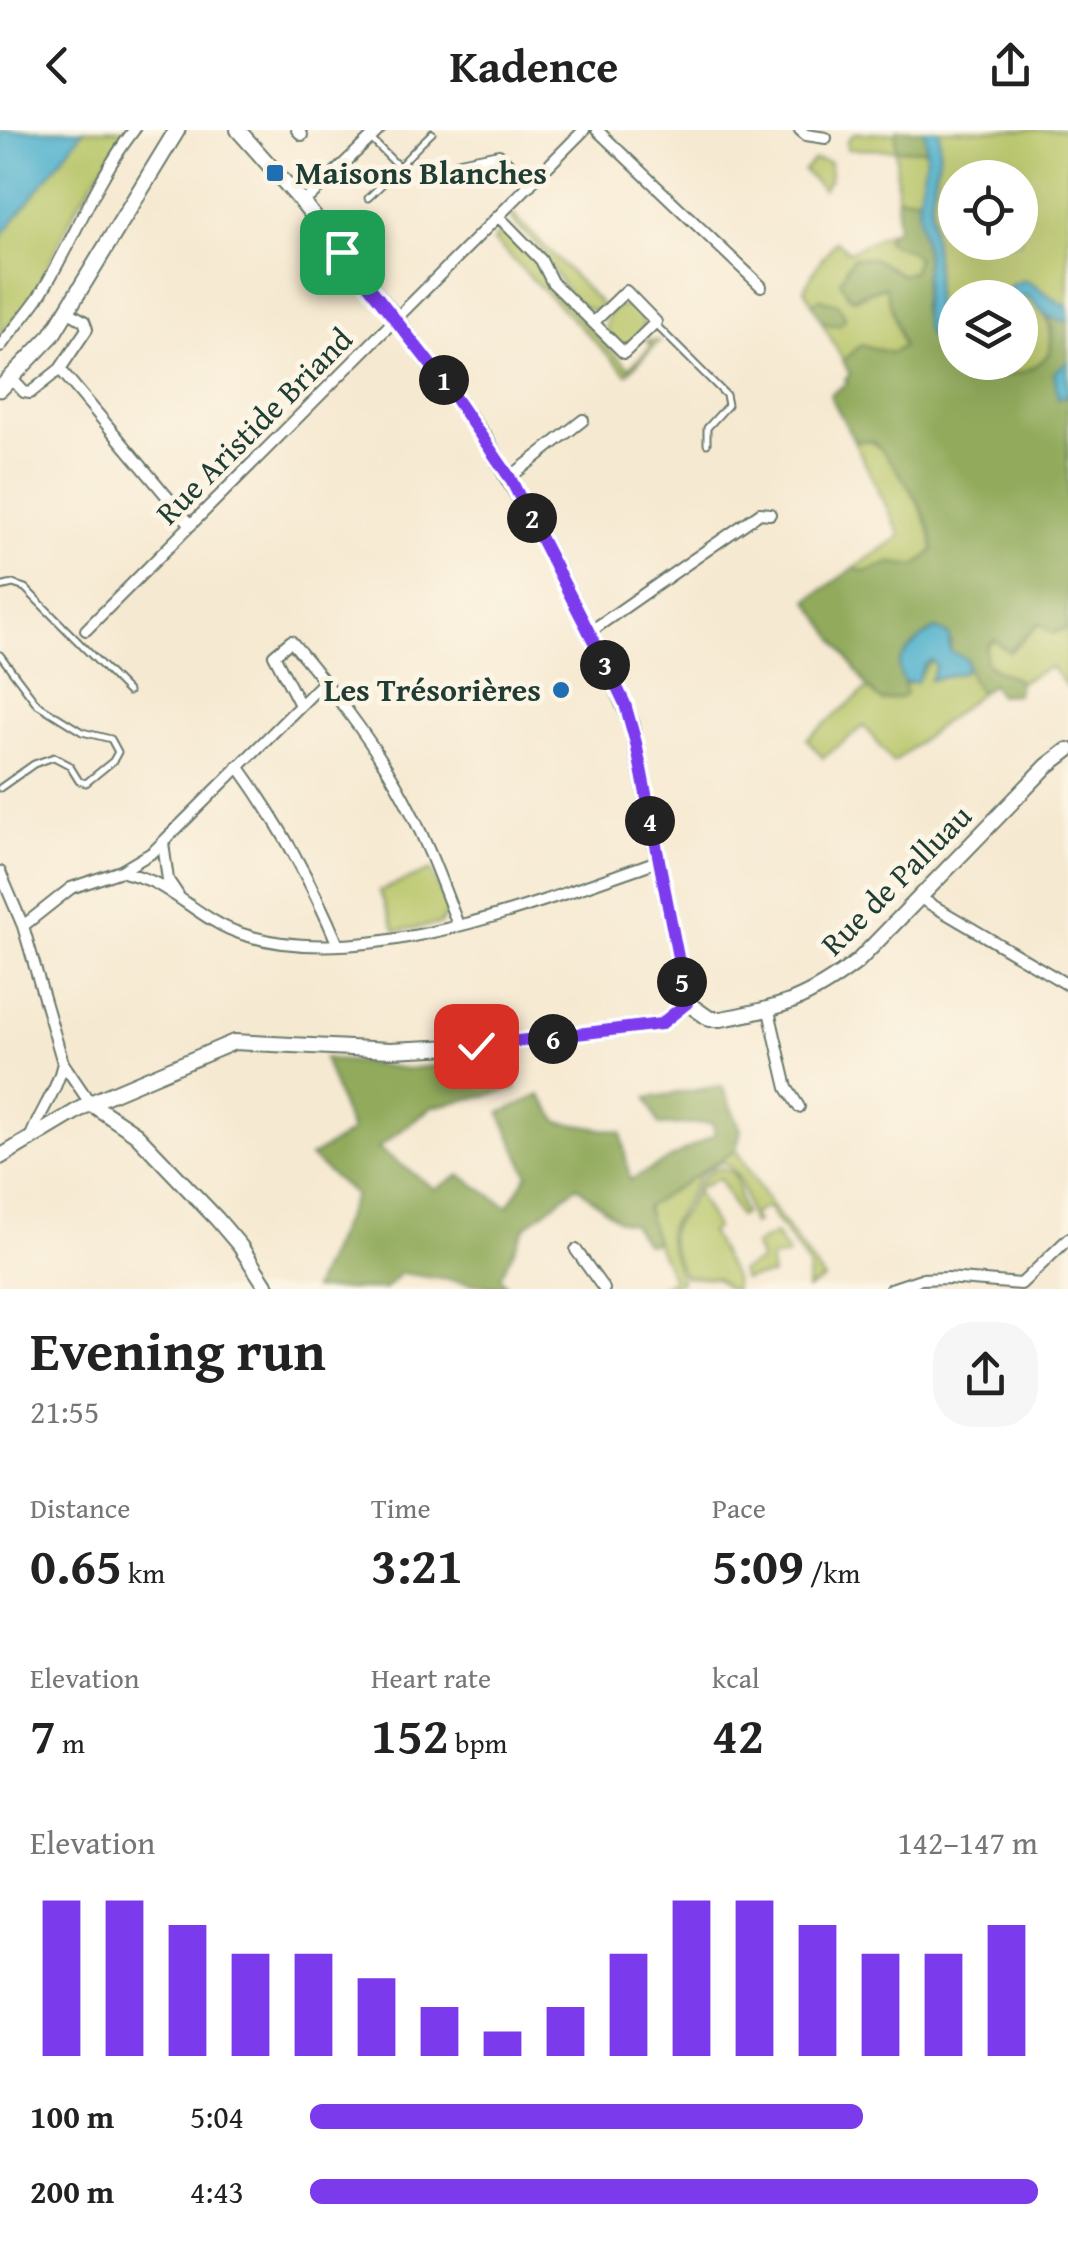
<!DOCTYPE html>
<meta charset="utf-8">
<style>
:root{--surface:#fff;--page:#f6f6f6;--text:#222;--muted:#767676;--accent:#7c3aed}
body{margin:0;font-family:"Gentium Book Plus",serif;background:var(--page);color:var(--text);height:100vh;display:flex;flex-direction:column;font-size:38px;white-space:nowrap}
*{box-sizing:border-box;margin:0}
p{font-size:32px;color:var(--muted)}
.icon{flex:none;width:55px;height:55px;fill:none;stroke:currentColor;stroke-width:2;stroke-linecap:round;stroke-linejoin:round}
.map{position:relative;height:1159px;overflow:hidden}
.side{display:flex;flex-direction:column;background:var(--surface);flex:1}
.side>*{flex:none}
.controls{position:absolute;left:938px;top:30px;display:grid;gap:20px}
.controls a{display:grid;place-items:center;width:100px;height:100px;border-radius:50%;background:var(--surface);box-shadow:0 10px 40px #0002;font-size:50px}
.pin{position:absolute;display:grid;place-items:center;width:85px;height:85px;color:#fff;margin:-42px;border-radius:20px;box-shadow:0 5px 15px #0006}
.km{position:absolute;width:50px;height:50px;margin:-25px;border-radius:50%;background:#222;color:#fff;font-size:28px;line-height:50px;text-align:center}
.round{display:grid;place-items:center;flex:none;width:105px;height:105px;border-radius:40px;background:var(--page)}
.headline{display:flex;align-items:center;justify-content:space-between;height:170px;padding:0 30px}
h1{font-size:55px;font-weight:800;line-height:75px}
.stats{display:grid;grid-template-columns:repeat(3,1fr);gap:15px;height:170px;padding:10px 30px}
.stats div{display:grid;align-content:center}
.stats b{font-size:50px;font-weight:800}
.stats small{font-size:28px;font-weight:400}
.stats p{font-size:28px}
.chart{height:280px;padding:20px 30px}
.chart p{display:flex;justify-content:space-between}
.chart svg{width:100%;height:180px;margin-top:10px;stroke:var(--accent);stroke-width:6}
ul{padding:0 30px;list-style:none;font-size:32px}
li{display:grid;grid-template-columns:160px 120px 1fr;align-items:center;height:75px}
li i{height:25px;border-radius:12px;background:var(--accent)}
header{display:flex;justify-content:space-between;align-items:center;height:130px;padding:0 30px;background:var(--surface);font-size:45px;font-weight:800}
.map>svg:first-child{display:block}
.green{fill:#b7c567;stroke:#6b814e;stroke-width:2.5;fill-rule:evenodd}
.forest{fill:#91aa5c;stroke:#587448;stroke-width:2.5}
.water{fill:#4eb0cd;stroke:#367680;stroke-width:2.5}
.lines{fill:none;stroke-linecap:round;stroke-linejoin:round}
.lane-casing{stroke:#6a796b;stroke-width:9}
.street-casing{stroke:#6a796b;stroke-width:14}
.secondary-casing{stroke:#6a796b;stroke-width:18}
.primary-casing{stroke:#6a796b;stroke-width:19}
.lane{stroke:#fff;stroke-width:5}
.street{stroke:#fff;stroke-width:10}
.secondary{stroke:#fff;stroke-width:14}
.primary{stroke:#fff;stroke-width:15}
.route-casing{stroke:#fff;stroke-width:20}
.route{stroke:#7c3aed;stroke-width:12}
.poi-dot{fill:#1f6fb2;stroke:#fcf5e5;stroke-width:4}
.labels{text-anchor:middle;stroke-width:10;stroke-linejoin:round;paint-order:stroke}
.poi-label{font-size:32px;font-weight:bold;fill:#1f3d34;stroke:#fcf5e5;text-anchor:start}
.street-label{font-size:32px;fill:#1f3d34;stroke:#fcf5e5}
</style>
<header><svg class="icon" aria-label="back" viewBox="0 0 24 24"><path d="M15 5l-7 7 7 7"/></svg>Kadence<svg class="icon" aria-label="share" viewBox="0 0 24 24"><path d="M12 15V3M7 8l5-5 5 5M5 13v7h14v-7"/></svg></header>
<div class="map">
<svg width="1068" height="1159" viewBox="0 0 1068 1159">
<rect width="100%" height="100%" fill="#fcf5e5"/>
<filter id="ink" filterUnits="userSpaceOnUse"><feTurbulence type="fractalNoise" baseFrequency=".01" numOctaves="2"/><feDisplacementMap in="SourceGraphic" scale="20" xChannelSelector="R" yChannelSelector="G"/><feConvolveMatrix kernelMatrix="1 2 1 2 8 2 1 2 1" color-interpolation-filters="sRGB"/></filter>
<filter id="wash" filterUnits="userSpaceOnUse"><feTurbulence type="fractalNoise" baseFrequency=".0048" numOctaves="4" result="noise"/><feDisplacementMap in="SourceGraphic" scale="40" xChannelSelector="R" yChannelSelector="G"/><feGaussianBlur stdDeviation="2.25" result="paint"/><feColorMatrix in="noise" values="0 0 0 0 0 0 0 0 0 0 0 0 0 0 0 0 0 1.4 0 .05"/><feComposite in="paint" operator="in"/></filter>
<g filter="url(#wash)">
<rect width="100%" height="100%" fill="#f6e9d1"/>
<path class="green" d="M0 0H127L77 76 34 164 0 207Z
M939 0H1068V176L1050 170 1035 155 1012 154 1004 167 955 168V202C928 188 936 166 936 141 935 117 929 94 932 70 934 46 942 25 939 0ZM955 48H1020V112H955Z
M855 3H896L897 19 928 20 919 68 897 67 896 20 847 19V10Z
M814 30 830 32V49L823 60 804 41Z
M511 82 602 175 596 181C569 178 554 137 539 118 530 106 512 96 511 82Z
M502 97 534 130 552 161 629 238 652 216 646 210 659 211 627 244 494 111Z
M897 98 917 128 913 141 906 146 852 131 846 137 847 165 855 169 885 156 904 216 891 223 861 215 843 231 822 192 833 195 820 169 812 173 804 159 820 131 836 111 849 122Z
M1024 165C1046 179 1054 196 1050 222 1036 242 1009 249 985 244L978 233 1020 232V168Z
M606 195a19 19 0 1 1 38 0a19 19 0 1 1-38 0Z
M865 309C890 314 936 396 933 421L916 436 891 433 864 442 854 438 901 406 854 311Z
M1040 493 1052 503 1068 498V558L1051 537 1019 552C1008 543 993 542 985 531L986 517 990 511 998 512 1010 522Z
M931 530 936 536 930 550 961 543 969 533V543L980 563 893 633 864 596 823 628 807 609 868 558 883 571 906 563 903 552 908 554 920 545Z
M431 740 449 781 440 794 396 801 379 761Z
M736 1020 770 1074 824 1149 807 1159 809 1136 767 1077 753 1084 757 1092 753 1094C742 1071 747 1044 722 1032 693 1044 697 1053 684 1075 677 1086 669 1092 667 1104L681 1151 669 1159H658L673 1149 656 1113 646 1077Z
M721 1038C746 1044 734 1066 744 1084L739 1087 719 1048 696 1060 716 1098 710 1102 734 1147 735 1159H729L716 1148 684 1146C679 1135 667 1111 671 1099 673 1092 681 1085 686 1079 697 1062 697 1044 721 1038Z
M775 1104 789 1125 770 1129 772 1145 743 1149 740 1141 761 1130 754 1115Z"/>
<path class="forest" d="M896 0H924L928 20 896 19Z
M897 67 919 68 926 134 921 180 935 211 943 218 955 220V232L978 233 981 240C1003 253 1036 242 1050 222L1052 199 1048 187 1068 192V498L1052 503 1039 493 1009 522 994 510 986 517 985 531C993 542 1008 543 1019 552L1017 564 998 565 992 554 980 563 971 550 966 529 950 521 951 511 926 504 899 533 906 563 903 567 882 571 868 558 808 470 854 438 864 442 891 433 916 436 933 421C936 389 895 334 873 311H854L830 265 847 253 845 249 850 245 843 231 861 215 891 223 903 217 885 156 850 168 840 151 853 128H873L902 145 913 141 917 128 909 120 886 112 888 105 897 97Z
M820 169 838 174 845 186 844 191 838 195 822 192 812 173Z
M324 928 407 939 506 928 516 959 432 977 378 1018 435 1059 460 1045 508 1077 528 1044 500 983 540 965 559 992 621 1002 630 1050 715 1004 712 993 659 995 647 968 722 956 741 1000 736 1020 646 1077 656 1113 646 1114 632 1094 618 1090 577 1056 526 1096 500 1147 509 1159 401 1143 385 1159H313L355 1065 310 1027 351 1002Z"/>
<path class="water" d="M0 0H84L0 108Z
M924 0H939C943 25 934 46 932 70 929 94 936 117 936 141 936 166 928 188 955 202V220C908 217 927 158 926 130 925 112 918 94 918 76 919 49 931 28 924 0Z
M1024 150C1041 156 1050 170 1068 176V192L1048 187 1027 166 1004 167 1012 154Z
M1068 231V264L1058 269 1054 243Z
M936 499 949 505 950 521 966 529 967 538 961 543 930 550 936 536 931 530 924 535 917 552H903C902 548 898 540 899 535 901 522 925 504 936 499Z"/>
</g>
<g filter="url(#ink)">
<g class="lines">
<defs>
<path id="lane" d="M372 10 397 35
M368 68C391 47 409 24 432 3
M657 196 726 265 728 275 707 298V314
M0 457 13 454 25 458 128 562
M0 525 37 574 82 602 111 609 118 622 113 631 86 653 79 651 69 635 54 627 34 634 0 658"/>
<path id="street" d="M297 0 302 5
M597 0 761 156
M800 0 806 5 826 8
M460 33 499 25 530 55
M303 73 379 0
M499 87 541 130 552 152 624 223 656 192 626 161 594 192
M0 217C12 201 26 185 38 168 73 113 94 52 134 0
M60 239 191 395
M11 248 24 262 30 263 60 239 87 199 84 191 67 181
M509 348 583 290
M86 500 584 0
M588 503 760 383 770 384
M300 575 274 525 291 511C329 556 366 602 396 654 422 699 440 747 458 795
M238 636C279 693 311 750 338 815
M163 713 168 750 178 765
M121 741C133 745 146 748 157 754 186 770 210 794 242 804 366 844 540 771 658 731
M0 742 23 796 63 933 90 973
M920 768 1068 855
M23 796 71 758 121 741 153 722 325 551
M769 881 787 958 799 977
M30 1009C39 982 57 962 63 933
M576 1120 604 1159
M891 1159 921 1149 947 1148 1021 1154 1068 1109"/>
<path id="secondary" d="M238 0 303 73 396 189 486 310 530 386 615 553 632 595 687 873
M687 873 710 889H721C782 878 807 870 857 832L1047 636 1068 620
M90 973 136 1004 217 1089 240 1116 268 1159
M0 1027 90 973 234 912 390 920 476 916 661 894 687 873"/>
<path id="primary" d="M0 259 52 205 177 0"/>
</defs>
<use href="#lane" class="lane-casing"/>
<use href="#street" class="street-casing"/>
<use href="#secondary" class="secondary-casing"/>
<use href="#primary" class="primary-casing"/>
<use href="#lane" class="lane"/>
<use href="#street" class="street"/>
<use href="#secondary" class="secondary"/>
<use href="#primary" class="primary"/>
</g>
</g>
<g class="lines" filter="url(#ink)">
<defs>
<path id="route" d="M342 122 442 249 510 348 615 553 625 574 636 613 687 873 661 894 476 916"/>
</defs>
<use href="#route" class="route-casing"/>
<use href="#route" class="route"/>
</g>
<g class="poi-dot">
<rect x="265" y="33" width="20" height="20" rx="5"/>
<circle cx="561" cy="560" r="10"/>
</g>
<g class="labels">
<g class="poi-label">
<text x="295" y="54">Maisons Blanches</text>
<text x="541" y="571" text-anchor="end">Les Trésorières</text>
</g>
<g class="street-label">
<text transform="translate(254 296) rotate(-45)" y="11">Rue Aristide Briand</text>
<text transform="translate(896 750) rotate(-45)" y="11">Rue de Palluau</text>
</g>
</g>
</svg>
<div class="controls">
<a><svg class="icon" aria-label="locate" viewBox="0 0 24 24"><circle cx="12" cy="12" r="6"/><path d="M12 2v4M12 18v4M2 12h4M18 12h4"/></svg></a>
<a><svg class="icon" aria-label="layers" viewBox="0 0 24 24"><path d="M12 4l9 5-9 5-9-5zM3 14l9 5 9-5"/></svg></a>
</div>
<div class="pin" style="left:342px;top:122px;background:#1e9e55"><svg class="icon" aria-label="arrive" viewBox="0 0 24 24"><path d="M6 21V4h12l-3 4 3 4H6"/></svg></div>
<div class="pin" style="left:476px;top:916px;background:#d93025"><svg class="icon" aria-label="check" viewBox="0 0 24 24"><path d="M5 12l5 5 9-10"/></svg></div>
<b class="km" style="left:444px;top:250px">1</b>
<b class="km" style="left:532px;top:388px">2</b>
<b class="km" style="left:605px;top:535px">3</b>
<b class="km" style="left:650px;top:691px">4</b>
<b class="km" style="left:682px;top:852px">5</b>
<b class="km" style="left:553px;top:909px">6</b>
</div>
<section class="side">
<div class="headline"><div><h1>Evening run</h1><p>21:55</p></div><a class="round"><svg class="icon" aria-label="share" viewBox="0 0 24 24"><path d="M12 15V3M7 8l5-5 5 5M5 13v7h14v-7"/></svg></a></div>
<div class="stats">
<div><p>Distance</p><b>0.65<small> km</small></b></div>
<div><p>Time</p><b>3:21</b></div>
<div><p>Pace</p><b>5:09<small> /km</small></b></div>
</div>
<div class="stats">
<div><p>Elevation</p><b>7<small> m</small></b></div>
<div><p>Heart rate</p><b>152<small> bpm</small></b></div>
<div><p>kcal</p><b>42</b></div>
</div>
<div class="chart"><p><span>Elevation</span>142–147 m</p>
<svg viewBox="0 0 160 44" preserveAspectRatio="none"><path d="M5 44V6M15 44V6M25 44V12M35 44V19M45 44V19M55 44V25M65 44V32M75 44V38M85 44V32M95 44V19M105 44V6M115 44V6M125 44V12M135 44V19M145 44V19M155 44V12"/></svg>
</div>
<ul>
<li><b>100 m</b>5:04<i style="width:76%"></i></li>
<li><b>200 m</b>4:43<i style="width:100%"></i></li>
</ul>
</section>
